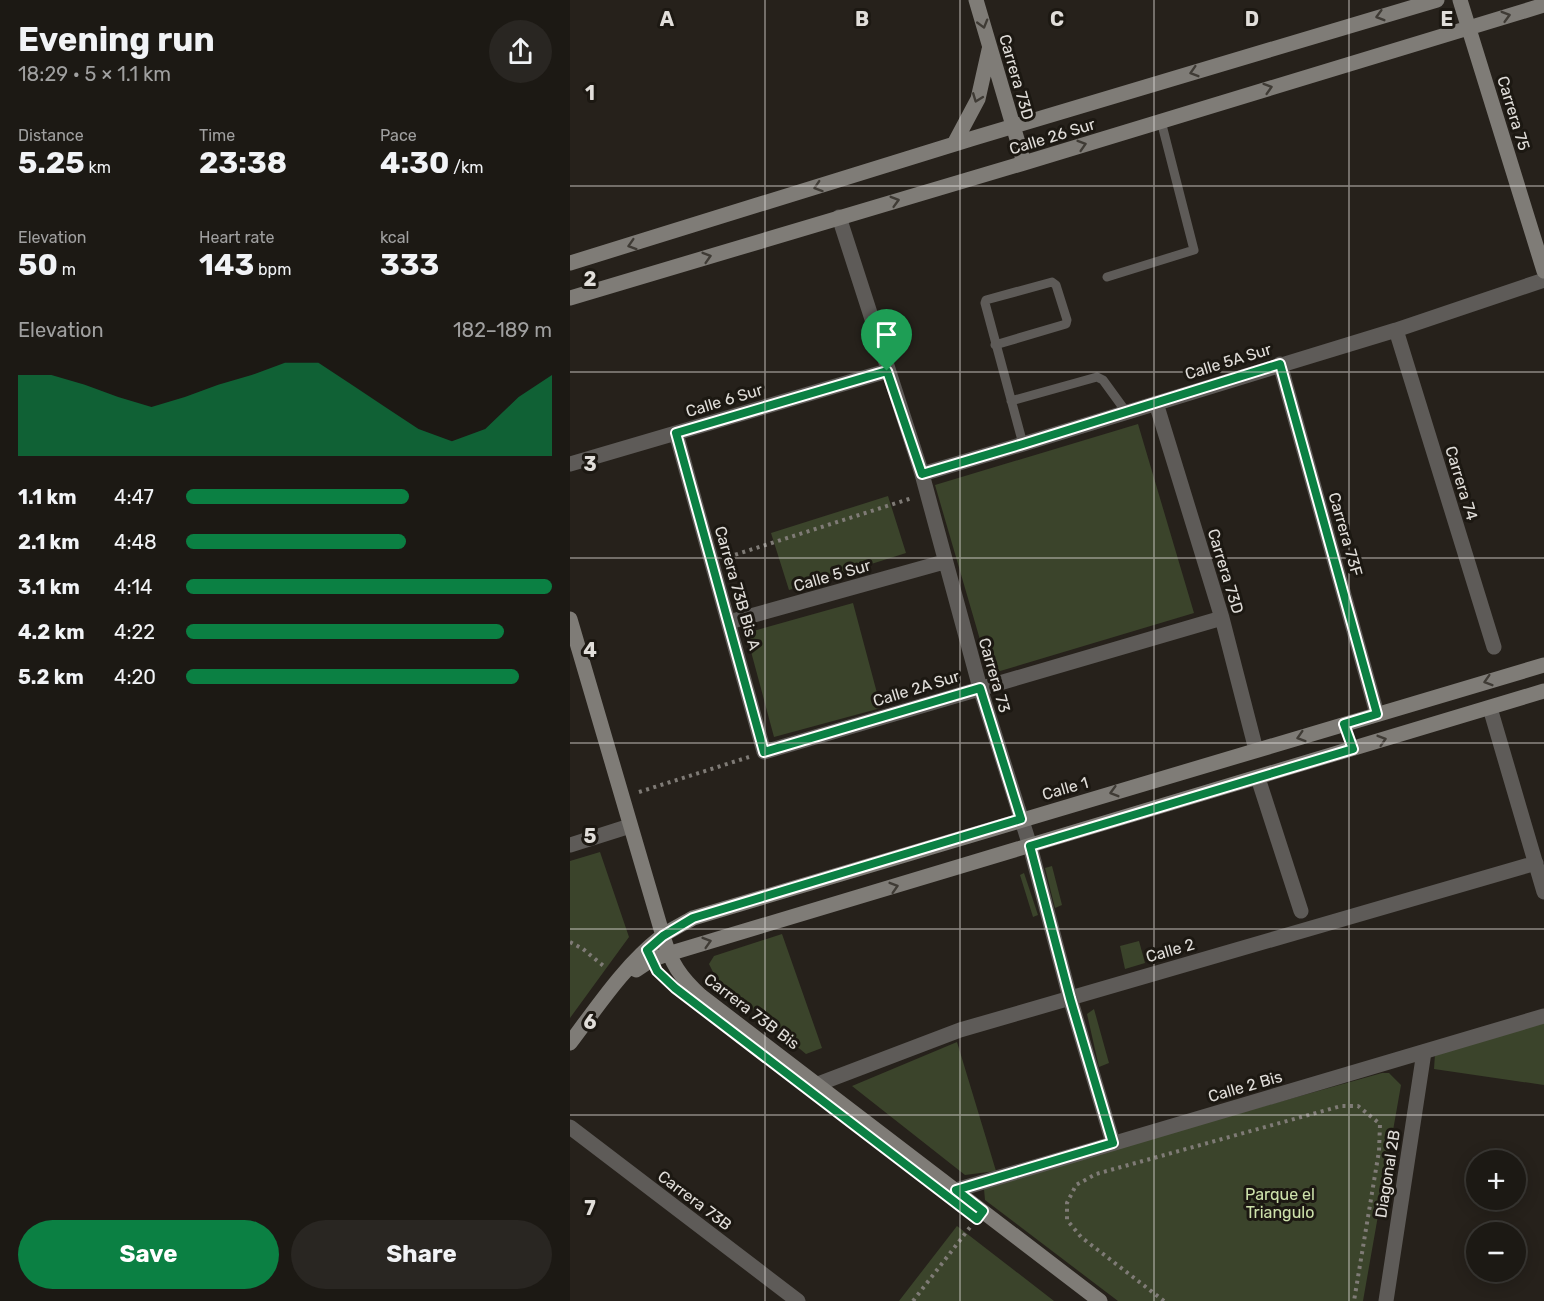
<!DOCTYPE html>
<meta charset="utf-8">
<style>
:root{--surface:#1c1914;--page:#292622;--text:#f1f3f6;--muted:#a0a0a0;--line:#3a3834;--accent:#0b8043}
body{margin:0;font-family:Rubik,sans-serif;background:var(--page);color:var(--text);height:100vh;display:flex;flex-direction:column;font-size:22px;white-space:nowrap}
*{box-sizing:border-box;margin:0}
p{font-size:20px;color:var(--muted)}
.icon{flex:none;width:33px;height:33px;fill:none;stroke:currentColor;stroke-width:2;stroke-linecap:round;stroke-linejoin:round}
.map{position:relative;flex:1;overflow:hidden}
.side{display:flex;flex-direction:column;background:var(--surface);width:570px}
.side>*{flex:none}
.buttons{position:absolute;left:896px;top:1150px;display:grid;gap:12px}
.buttons a{display:grid;place-items:center;width:60px;height:60px;border-radius:50%;background:var(--surface);box-shadow:0 3px 15px #0003,0 0 0 2px var(--line);font-size:30px}
.pin{position:absolute;display:grid;place-items:center;width:51px;height:51px;color:#fff;margin:-62px -26px;border-radius:50% 50% 50% 0;rotate:-45deg;box-shadow:0 0 6px #0007}
.pin .icon{rotate:45deg}
.round{display:grid;place-items:center;flex:none;width:63px;height:63px;border-radius:32px;background:var(--page)}
.headline{display:flex;align-items:center;justify-content:space-between;height:102px;padding:0 18px}
h1{font-size:33px;font-weight:700;line-height:45px}
.metrics{display:grid;grid-template-columns:repeat(3,1fr);gap:9px;height:102px;padding:6px 18px}
.metrics div{display:grid;align-content:center}
.metrics b{font-size:30px;font-weight:700}
.metrics small{font-size:16px;font-weight:400}
.metrics p{font-size:16px}
.chart{height:168px;padding:12px 18px}
.chart p{display:flex;justify-content:space-between}
.chart svg{width:100%;height:108px;margin-top:6px;fill:var(--accent);opacity:.7}
.cta{display:flex;gap:12px;margin-top:auto;padding:12px 18px}
.cta a{flex:1;height:69px;border-radius:36px;background:var(--accent);color:#fff;font-size:24px;font-weight:700;line-height:69px;text-align:center}
.cta a+a{background:var(--page);color:var(--text)}
ul{padding:0 18px;list-style:none;font-size:20px}
li{display:grid;grid-template-columns:96px 72px 1fr;align-items:center;height:45px}
li i{height:15px;border-radius:8px;background:var(--accent)}
main{display:flex;flex:1;min-height:0}
.map>svg:first-child{display:block}
.green{fill:#3b442b}
.lines{fill:none;stroke-linecap:round;stroke-linejoin:round}
.path{stroke:#7f7b76;stroke-width:4;stroke-dasharray:3 4.5;stroke-linecap:butt}
.lane{stroke:#5e5b58;stroke-width:9}
.street{stroke:#5e5b58;stroke-width:15}
.secondary{stroke:#7f7c77;stroke-width:15}
.oneway{stroke:#3f3b35}
.route-casing{stroke:#fff;stroke-width:12}
.route{stroke:#0b8043;stroke-width:8}
.grid{fill:none;stroke:#e1deda;stroke-width:1.5;stroke-opacity:0.55}
.labels{text-anchor:middle;stroke-width:6;stroke-linejoin:round;paint-order:stroke}
.street-label{font-size:16px;fill:#e1deda;stroke:#1c1812}
.park-label{font-size:16px;fill:#cee2ab;stroke:#1c1812}
.grid-label{font-size:20px;text-anchor:middle;font-weight:bold;fill:#e1deda;stroke:#1c1812;stroke-width:6;stroke-linejoin:round;paint-order:stroke}
</style>
<main>
<section class="side">
<div class="headline"><div><h1>Evening run</h1><p>18:29 · 5 × 1.1 km</p></div><a class="round"><svg class="icon" aria-label="share" viewBox="0 0 24 24"><path d="M12 15V3M7 8l5-5 5 5M5 13v7h14v-7"/></svg></a></div>
<div class="metrics">
<div><p>Distance</p><b>5.25<small> km</small></b></div>
<div><p>Time</p><b>23:38</b></div>
<div><p>Pace</p><b>4:30<small> /km</small></b></div>
</div>
<div class="metrics">
<div><p>Elevation</p><b>50<small> m</small></b></div>
<div><p>Heart rate</p><b>143<small> bpm</small></b></div>
<div><p>kcal</p><b>333</b></div>
</div>
<div class="chart"><p><span>Elevation</span>182–189 m</p>
<svg viewBox="0 0 160 44" preserveAspectRatio="none"><path d="M0 44V11L10 11L20 15L30 20L40 24L50 20L60 15L70 11L80 6L90 6L100 15L110 24L120 33L130 38L140 33L150 20L160 11V44z"/></svg>
</div>
<ul>
<li><b>1.1 km</b>4:47<i style="width:61%"></i></li>
<li><b>2.1 km</b>4:48<i style="width:60%"></i></li>
<li><b>3.1 km</b>4:14<i style="width:100%"></i></li>
<li><b>4.2 km</b>4:22<i style="width:87%"></i></li>
<li><b>5.2 km</b>4:20<i style="width:91%"></i></li>
</ul>
<div class="cta"><a>Save</a><a>Share</a></div>
</section>
<div class="map">
<svg width="974" height="1301" viewBox="0 0 974 1301">
<rect width="100%" height="100%" fill="#26211b"/>
<path class="green" d="M568 424 624 613 420 674 365 485Z
M318 496 336 553 219 590 201 533Z
M283 603 311 708 204 737 176 633Z
M30 852 59 937 0 1018V861Z
M482 866 492 905 485 908 475 868Z
M454 873 468 915 463 917 450 875Z
M212 934 252 1048 236 1054 147 980 139 964 144 956Z
M569 941 575 963 555 969 550 946Z
M524 1009 539 1063 529 1067 517 1014Z
M974 1021V1085L864 1069 865 1054Z
M387 1042 426 1171 395 1175 282 1086Z
M812 1073H819L831 1085 793 1301H548L415 1200 414 1189 427 1181Z
M387 1226 484 1301H329Z"/>
<g class="lines">
<path class="path" d="M158 557 342 498
M69 792 179 757
M0 942 13 949 36 968
M343 1301 401 1226
M594 1301 511 1237 497 1220V1203L506 1185 526 1174 771 1106H788L810 1124 809 1151 784 1301"/>
<path class="lane" d="M537 277 624 250 591 121
M425 345 496 324 497 320 486 285 482 282 416 300 415 303 453 444
M441 401 527 377 533 380 557 413"/>
<path class="street" d="M269 217 352 474 410 688 460 846 500 998 543 1143
M826 330 924 647
M710 364 807 714
M586 403 652 618 686 750
M106 433 194 752 652 618
M0 464 317 371
M352 474 453 444 826 330 974 280
M159 622 374 562
M920 708 974 892
M688 778 731 911
M0 845 60 826
M248 1084 390 1030 966 863
M0 1127 228 1301
M386 1190 974 1016
M816 1301 854 1052"/>
<path class="secondary" d="M406 0 454 163
M890 0 974 271
M384 144 408 99 419 50
M0 263 404 138 867 0
M0 298 454 163 974 5
M0 619 93 936C101 963 110 977 131 996L530 1301
M66 970 81 960 98 954 974 691
M0 1043C28 1006 54 966 91 937 100 930 113 924 123 918L974 665"/>
</g>
<defs><path id="oneway-chevron" d="M-2-3.5L2.5 0L-2 3.5" fill="none" stroke-width="1.6" stroke-linecap="round" stroke-linejoin="round" transform="scale(1.5)"/></defs>
<g class="oneway">
<use href="#oneway-chevron" transform="translate(810 16) rotate(164)"/>
<use href="#oneway-chevron" transform="translate(936 16) rotate(-16)"/>
<use href="#oneway-chevron" transform="translate(413 24) rotate(74)"/>
<use href="#oneway-chevron" transform="translate(624 72) rotate(163)"/>
<use href="#oneway-chevron" transform="translate(698 88) rotate(-17)"/>
<use href="#oneway-chevron" transform="translate(407 98) rotate(111)"/>
<use href="#oneway-chevron" transform="translate(512 145) rotate(-17)"/>
<use href="#oneway-chevron" transform="translate(248 187) rotate(162)"/>
<use href="#oneway-chevron" transform="translate(325 201) rotate(-16)"/>
<use href="#oneway-chevron" transform="translate(62 245) rotate(163)"/>
<use href="#oneway-chevron" transform="translate(137 257) rotate(-17)"/>
<use href="#oneway-chevron" transform="translate(918 681) rotate(163)"/>
<use href="#oneway-chevron" transform="translate(731 737) rotate(163)"/>
<use href="#oneway-chevron" transform="translate(812 740) rotate(-17)"/>
<use href="#oneway-chevron" transform="translate(544 792) rotate(164)"/>
<use href="#oneway-chevron" transform="translate(324 887) rotate(-17)"/>
<use href="#oneway-chevron" transform="translate(137 942) rotate(-17)"/>
</g>
<g class="lines">
<defs>
<path id="route" d="M710 364 807 714 774 724 783 749 460 846 500 998 543 1143 386 1190 413 1211 407 1219 105 988 87 971 77 950 93 936 123 918 451 819 410 688 194 752 106 433 317 371 352 474 453 444Z"/>
</defs>
<use href="#route" class="route-casing"/>
<use href="#route" class="route"/>
</g>
<path class="grid" d="M195 0V1301M390 0V1301M584 0V1301M779 0V1301M0 186H974M0 372H974M0 558H974M0 743H974M0 929H974M0 1115H974"/>
<g class="labels">
<g class="street-label">
<text transform="translate(447 77) rotate(74)" y="6">Carrera 73D</text>
<text transform="translate(944 113) rotate(73)" y="6">Carrera 75</text>
<text transform="translate(482 136) rotate(-17)" y="6">Calle 26 Sur</text>
<text transform="translate(658 361) rotate(-17)" y="6">Calle 5A Sur</text>
<text transform="translate(154 400) rotate(-17)" y="6">Calle 6 Sur</text>
<text transform="translate(892 483) rotate(73)" y="6">Carrera 74</text>
<text transform="translate(776 534) rotate(74)" y="6">Carrera 73F</text>
<text transform="translate(656 571) rotate(73)" y="6">Carrera 73D</text>
<text transform="translate(262 575) rotate(-16)" y="6">Calle 5 Sur</text>
<text transform="translate(168 588) rotate(74)" y="6">Carrera 73B Bis A</text>
<text transform="translate(425 675) rotate(74)" y="6">Carrera 73</text>
<text transform="translate(346 688) rotate(-17)" y="6">Calle 2A Sur</text>
<text transform="translate(495 788) rotate(-16)" y="6">Calle 1</text>
<text transform="translate(600 950) rotate(-16)" y="6">Calle 2</text>
<text transform="translate(182 1011) rotate(37)" y="6">Carrera 73B Bis</text>
<text transform="translate(675 1086) rotate(-16)" y="6">Calle 2 Bis</text>
<text transform="translate(817 1174) rotate(-81)" y="6">Diagonal 2B</text>
<text transform="translate(125 1200) rotate(37)" y="6">Carrera 73B</text>
</g>
<g class="park-label">
<text x="710" y="1200">Parque el<tspan x="710" dy="18">Triangulo</tspan></text>
</g>
</g>
<g class="grid-label">
<text x="97" y="26">A</text>
<text x="292" y="26">B</text>
<text x="487" y="26">C</text>
<text x="682" y="26">D</text>
<text x="877" y="26">E</text>
<text x="20" y="100">1</text>
<text x="20" y="286">2</text>
<text x="20" y="471">3</text>
<text x="20" y="657">4</text>
<text x="20" y="843">5</text>
<text x="20" y="1029">6</text>
<text x="20" y="1215">7</text>
</g>
</svg>
<div class="buttons">
<a>+</a>
<a>−</a>
</div>
<div class="pin" style="left:317px;top:371px;background:#1e9e55"><svg class="icon" aria-label="arrive" viewBox="0 0 24 24"><path d="M6 21V4h12l-3 4 3 4H6"/></svg></div>
</div>
</main>
